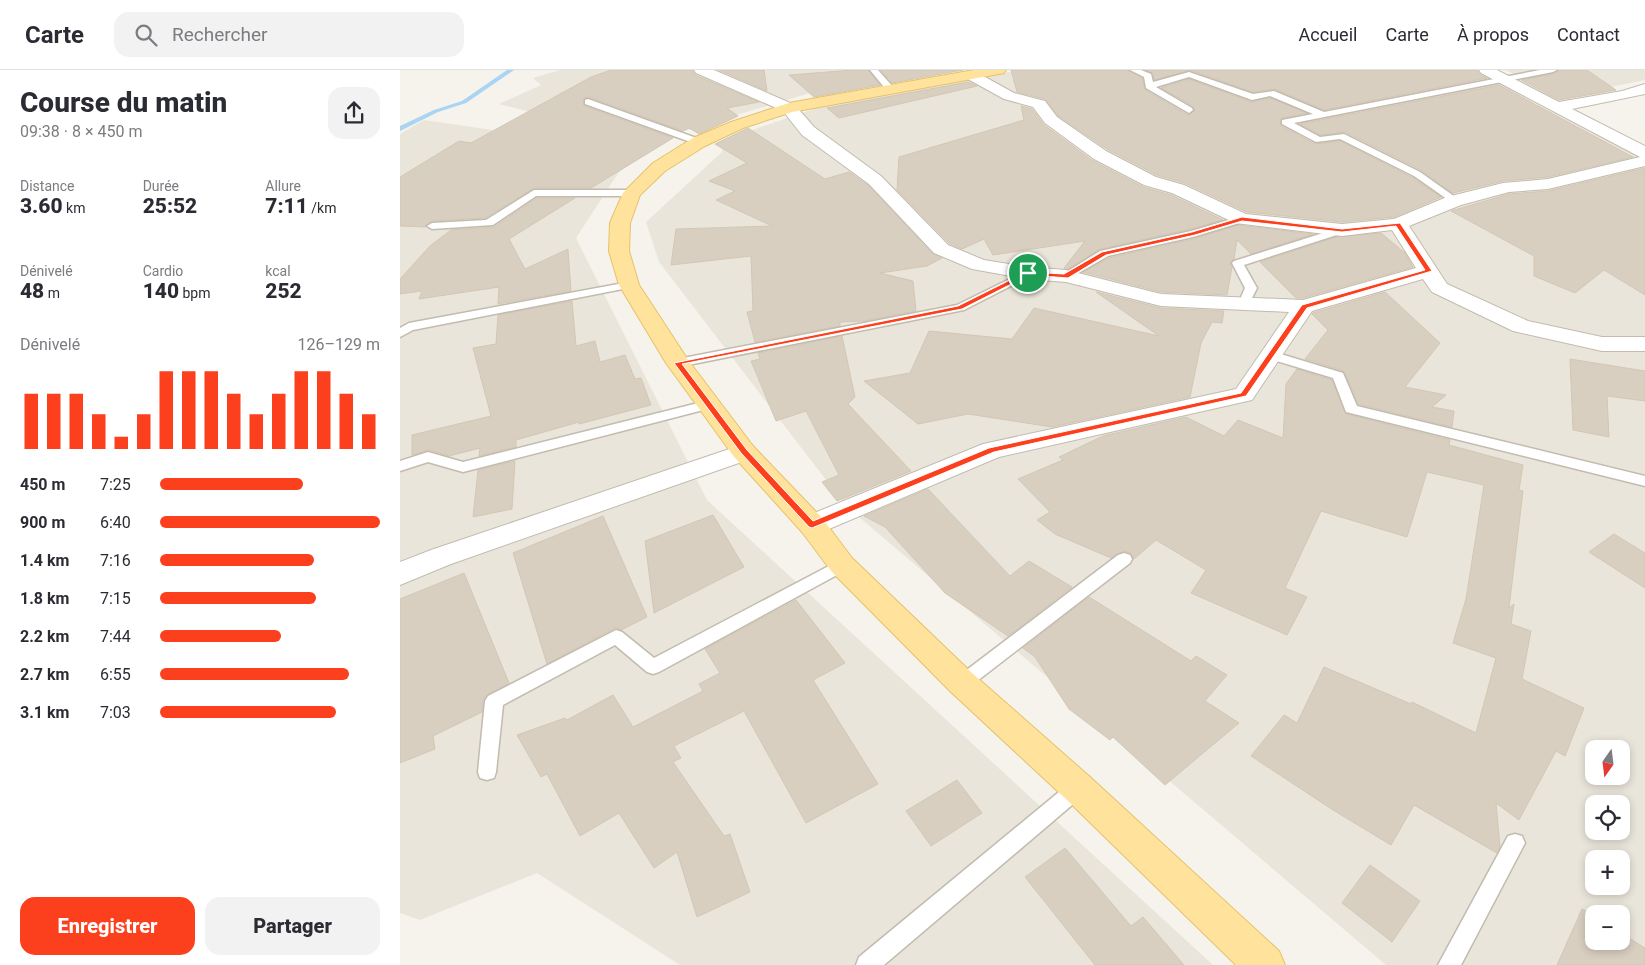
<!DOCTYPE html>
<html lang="fr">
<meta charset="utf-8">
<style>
:root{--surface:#fff;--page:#f2f2f3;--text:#2b2b33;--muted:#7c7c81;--line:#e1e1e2;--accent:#fc3f1d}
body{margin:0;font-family:Roboto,sans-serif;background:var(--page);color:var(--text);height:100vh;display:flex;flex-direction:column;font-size:19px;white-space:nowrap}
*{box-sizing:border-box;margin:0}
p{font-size:16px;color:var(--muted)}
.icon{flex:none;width:28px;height:28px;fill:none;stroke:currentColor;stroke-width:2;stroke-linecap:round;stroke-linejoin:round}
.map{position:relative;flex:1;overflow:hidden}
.drawer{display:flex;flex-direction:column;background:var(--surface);width:400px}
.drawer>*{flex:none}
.needle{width:32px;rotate:194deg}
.controls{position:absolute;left:1185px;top:670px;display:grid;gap:10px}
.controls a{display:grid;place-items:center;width:45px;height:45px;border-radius:10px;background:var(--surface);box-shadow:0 2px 8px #0003;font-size:25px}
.pin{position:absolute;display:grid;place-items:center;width:42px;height:42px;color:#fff;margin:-21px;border:2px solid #fff;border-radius:50%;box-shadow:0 1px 5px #0007}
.round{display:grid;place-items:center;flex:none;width:52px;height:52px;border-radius:15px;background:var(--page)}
.summary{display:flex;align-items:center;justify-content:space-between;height:85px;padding:0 20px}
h1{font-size:28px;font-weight:800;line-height:38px}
.metrics{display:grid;grid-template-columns:repeat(3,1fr);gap:8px;height:85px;padding:5px 20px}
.metrics div{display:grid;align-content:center}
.metrics b{font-size:21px;font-weight:800}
.metrics small{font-size:14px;font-weight:400}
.metrics p{font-size:14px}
.chart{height:140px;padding:10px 20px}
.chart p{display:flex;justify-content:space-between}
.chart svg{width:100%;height:90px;margin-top:5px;stroke:var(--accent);stroke-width:6}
.cta{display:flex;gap:10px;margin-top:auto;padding:10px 20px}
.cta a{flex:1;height:58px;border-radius:15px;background:var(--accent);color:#fff;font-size:20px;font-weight:800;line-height:58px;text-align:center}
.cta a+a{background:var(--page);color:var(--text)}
ul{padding:0 20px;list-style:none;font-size:16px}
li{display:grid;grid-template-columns:80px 60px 1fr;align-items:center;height:38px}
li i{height:12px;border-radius:6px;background:var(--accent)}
header{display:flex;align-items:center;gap:30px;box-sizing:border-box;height:70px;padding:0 25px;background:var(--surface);border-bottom:1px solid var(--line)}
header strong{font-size:24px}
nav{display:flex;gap:28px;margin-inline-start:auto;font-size:18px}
.search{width:350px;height:45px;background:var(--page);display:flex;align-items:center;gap:12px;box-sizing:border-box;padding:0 18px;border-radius:15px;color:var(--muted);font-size:19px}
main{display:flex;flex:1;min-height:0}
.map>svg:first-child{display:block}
.residential{fill:#eae5da;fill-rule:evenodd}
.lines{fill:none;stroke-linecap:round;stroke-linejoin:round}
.stream{fill:#a9d4f2;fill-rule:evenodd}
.building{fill:#d8cfc1;stroke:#d3c7b4}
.lane-casing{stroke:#c2bbae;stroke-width:3}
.street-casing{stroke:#c2bbae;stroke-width:2}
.primary-casing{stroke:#e6c16a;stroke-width:2}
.lane{fill:#fff;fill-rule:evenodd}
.street{fill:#fff;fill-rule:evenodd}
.primary{fill:#ffe39c;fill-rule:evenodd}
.route{fill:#fc3f1d;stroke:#fff;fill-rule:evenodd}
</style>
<header>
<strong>Carte</strong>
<div class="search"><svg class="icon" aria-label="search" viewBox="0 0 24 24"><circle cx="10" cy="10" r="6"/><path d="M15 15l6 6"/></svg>Rechercher</div>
<nav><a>Accueil</a><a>Carte</a><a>À propos</a><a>Contact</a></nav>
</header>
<main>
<section class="drawer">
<div class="summary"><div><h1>Course du matin</h1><p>09:38 · 8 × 450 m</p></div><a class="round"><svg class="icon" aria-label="share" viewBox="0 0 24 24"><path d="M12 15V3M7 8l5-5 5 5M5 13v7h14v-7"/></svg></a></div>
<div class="metrics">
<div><p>Distance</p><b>3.60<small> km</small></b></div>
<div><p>Durée</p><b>25:52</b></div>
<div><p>Allure</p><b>7:11<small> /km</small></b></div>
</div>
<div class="metrics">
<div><p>Dénivelé</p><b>48<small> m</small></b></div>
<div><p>Cardio</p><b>140<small> bpm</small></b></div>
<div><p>kcal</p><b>252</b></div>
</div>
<div class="chart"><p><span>Dénivelé</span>126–129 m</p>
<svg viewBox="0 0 160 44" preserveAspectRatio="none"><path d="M5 44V17M15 44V17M25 44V17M35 44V27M45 44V38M55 44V27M65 44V6M75 44V6M85 44V6M95 44V17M105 44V27M115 44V17M125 44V6M135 44V6M145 44V17M155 44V27"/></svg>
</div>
<ul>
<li><b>450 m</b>7:25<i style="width:65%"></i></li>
<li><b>900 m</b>6:40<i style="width:100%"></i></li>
<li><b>1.4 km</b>7:16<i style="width:70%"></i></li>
<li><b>1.8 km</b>7:15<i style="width:71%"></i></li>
<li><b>2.2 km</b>7:44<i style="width:55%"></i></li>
<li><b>2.7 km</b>6:55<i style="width:86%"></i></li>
<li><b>3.1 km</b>7:03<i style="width:80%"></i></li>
</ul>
<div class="cta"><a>Enregistrer</a><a>Partager</a></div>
</section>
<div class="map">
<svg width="1245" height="895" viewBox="0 0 1245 895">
<rect width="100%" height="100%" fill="#f6f3ec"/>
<path class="residential" d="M160 0H542L410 23 270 65 219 102 176 168 307 430 813 895H280L137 803 20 850 0 843V64L24 50 114 63 141 45 99 34 141 15 133 8Z
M621 0H1086L1245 87V895H986L446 436 259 192 246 152 322 82 323 70 428 34ZM1194 679H1221V706H1194ZM1194 734H1221V761H1194ZM1194 789H1221V816H1194ZM1194 844H1221V871H1194Z
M1106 0H1245V10L1157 28Z"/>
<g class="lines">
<path class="stream" d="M107 0H114L66 33 38 42 0 61V56L34 40 62 31Z"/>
</g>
<path class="building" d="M211 0H292L295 5 359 32 327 38 338 46 299 64 289 58 283 61 189 27 184 28V36L273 68 191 118H134L85 148 32 151 25 157 0 156V107L59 71 71 73 191 7Z
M319 0H364L367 21Z
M453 0H468L480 15 414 27 389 5Z
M481 0H563L492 13Z
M611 0H728L742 8 745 20 788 45 795 40 793 36 761 18 789 9 851 32 870 28 907 43 882 48 881 56 915 74 940 71 1013 108 1041 127 994 147 942 152 847 142 785 113 757 105 707 79 658 46 645 29 617 22Z
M746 0H1077L1080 5 1087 8 924 40 875 19 853 22 790 0 754 10 753 4Z
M1159 0H1187L1216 20 1159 30 1121 10 1153 4Z
M568 12 577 16 439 48 427 38Z
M1099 15 1233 87 1148 107 1103 111 1053 123 1021 100 945 62 920 65 900 54Z
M621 36 632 39 644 55 693 91 743 117 771 125 823 150 791 159 700 179 668 199 664 198 685 171 593 185 584 169 562 179 549 173 497 120 499 87 624 50Z
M348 58 425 109 449 102 468 115 533 184 542 188 527 196 480 203 513 211 516 241 464 251 440 252V256L355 272 347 242 353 241 351 186 271 195 276 159 372 156 316 130 335 121 309 111 347 93 315 74Z
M1245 98V225L1204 200 1175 223 1134 206V186L1051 141 1109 124 1148 121Z
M137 128H175L109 169 125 199 168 179 171 221 98 234 99 217 19 229 22 221 0 224V209L30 176 51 160 94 157Z
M838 155 913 164 851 184 837 170 834 189 830 193 832 197 827 225 761 222 683 202 709 188 794 169Z
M981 163 1005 183 1013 197 903 228H896L860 192 936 167Z
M696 222 761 238 824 241 822 253 812 252 801 273 790 327 652 357 568 344 518 354 464 311 510 303 529 261 612 269 634 238 759 266Z
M985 222 1040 273 1005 317 1046 325 1032 337 1054 341 1052 357 958 334 944 301 905 289 928 260 912 244 913 243Z
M172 231 176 276 195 271 200 292 225 285 235 309 241 308 251 335 179 354V352L116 370V377L79 386 80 378 49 386 29 380 12 385V365L91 346 73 278 96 274 98 245Z
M442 266 455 327 448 334 511 401 437 431 422 412 439 405 406 341 376 351 351 291 360 289 358 283Z
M1170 289 1245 301V331L1207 326 1209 367 1173 360Z
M897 299 932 310 946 344 1050 370 1049 375 1123 395 1119 420 1123 421 1109 538 1114 534 1111 554 1131 561 1122 609 1184 638 1165 686 1156 681 1119 750 1096 733 1100 777 1097 783 1014 735 991 775 933 740 851 686 884 645 897 653 924 597 1011 634 1012 632 1076 663 1096 588 1053 573 1066 529 1084 415 1027 402 1007 467 921 441 885 518 907 527 887 565 791 523 806 500 756 470 734 489 731 483 725 481 711 488 655 464 637 450 650 442 618 409 663 390 659 387 703 366 786 347 824 366 838 350 883 368 886 314Z
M115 391 112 439 73 447 78 400Z
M528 419 610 506 629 491 672 517 608 566 545 523 485 457 464 446Z
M313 445 344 497 254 543 245 471Z
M203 446 247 547 221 560 215 558 147 594 113 483Z
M1214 464 1245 483V518L1189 482Z
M64 503 109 613 86 625 83 631 82 642 33 666 35 679 0 693V529Z
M689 527 791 591 796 586 827 605 805 631 839 653 765 715 713 667 710 670 669 639 635 587 623 578Z
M396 530 445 593 413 610 478 714 406 753 344 641 274 676 281 688 273 692 324 766 330 764 350 822 297 847 277 782 254 798 219 743 180 766 147 704 141 707 117 665 165 648 167 650 213 625 233 657 303 621 299 614 320 603 305 579Z
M557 710 582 743 531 776 506 741Z
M665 778 731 856 743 847 784 895H695L625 807Z
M970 795 1020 831 992 872 942 833Z
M1182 839 1194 846V871H1221V863L1245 878V895H1157Z"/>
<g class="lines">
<defs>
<path id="lane" d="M470 0H478L494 18V22H488Z
M730 0H741L751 4 753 12 789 2 853 24 874 21 924 42 1140 0H1157L1153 2 894 53 920 67 944 64 1020 102 1058 129V133L1054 134 1014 106 940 69 916 72 882 54V50L913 44 870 26 852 30 789 7 756 17 792 38 793 40 789 43 746 18 744 7Z
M188 29 302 70 304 72 299 75 296 74 185 34V30Z
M134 120H232L237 123 232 126H136L93 155 32 159 27 156 32 153 86 150Z
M842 146 847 149 846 151 793 167 708 186 670 208 666 209 660 206 700 181 791 161Z
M942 157 947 160 946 162 844 195 857 218 848 236H840L838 234 845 218 832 193 834 191Z
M628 200 632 201 634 203 632 205 564 240 278 297 272 293 278 289 557 235Z
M229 212 233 213 235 215 233 217 13 260 0 267V258L9 253Z
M871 281 943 303 957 336 1245 406V416L946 342 933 308 867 288 865 285Z
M310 330 315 331 317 334 315 337 63 402 28 392 0 401V391L28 382 63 392Z
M724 483 730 485 732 489 730 493 568 618 562 620 556 618 553 613 556 608 718 485Z
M442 489 448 491 450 495 448 499 259 602 253 604 247 602 215 575 103 635 96 702 94 708 87 710 80 708 78 702 85 631 88 626 216 560 222 562 254 588Z
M678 709 685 712 688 718 685 724 484 895H456L459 887 671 712Z
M1115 764 1122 766 1125 773 1061 895H1038L1108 766Z"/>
<path id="street" d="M294 0H314L395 35 414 57 481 106 548 175 584 190 628 197 666 200 761 224 903 230 1016 198 992 160 942 166 835 153 772 123 744 115 694 89 645 53 633 37 604 29 566 8 564 5 566 2H576L614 23 645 31 657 47 706 81 756 107 784 115 846 144 942 154 994 149 1047 127 1103 113 1148 109 1240 87 1081 3 1079 0H1097L1159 32 1222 21 1245 14V24L1172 39 1245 76V96L1148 119 1109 122 1061 135 1009 156 1047 214 1128 251 1202 267H1245V281H1202L1113 261 1032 222 1023 209 912 241 852 330 599 387 422 462 412 465 402 462 398 455 402 448 583 374 836 319 889 242 761 236 666 212 628 209 572 199 534 183 469 114 402 65 383 41 296 3Z
M344 374 353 376 357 382 353 388 51 494 0 515V492L31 480Z"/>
<path id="primary" d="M574 0H606L604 3 599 4 392 42 343 58 305 76 265 101 240 125 230 153 229 181 239 215 288 290 353 376 422 448 452 488 573 604 690 707 879 881 885 895H836L666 729 551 622 432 502 402 462 335 388 266 293 219 215 209 181 210 153 223 123 253 93 293 68 331 52 389 33Z"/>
</defs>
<use href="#lane" class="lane-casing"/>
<use href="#street" class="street-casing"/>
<use href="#primary" class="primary-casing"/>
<use href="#lane" class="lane"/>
<use href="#street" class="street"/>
<use href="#primary" class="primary"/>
</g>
<path class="route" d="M842 147 942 159 1000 153 1032 201 907 238 846 326 594 382 412 458 409 457 341 383 274 293 558 236 626 202 664 204 702 182 792 162ZM842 151 942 162 996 156 1025 200 902 235 841 323 589 378 413 451 347 380 282 294 562 239 629 205 668 208 706 185 795 165Z"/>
</svg>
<div class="controls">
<a><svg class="needle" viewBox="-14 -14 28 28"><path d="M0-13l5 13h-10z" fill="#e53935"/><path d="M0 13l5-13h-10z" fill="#7c7c81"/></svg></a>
<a><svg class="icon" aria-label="locate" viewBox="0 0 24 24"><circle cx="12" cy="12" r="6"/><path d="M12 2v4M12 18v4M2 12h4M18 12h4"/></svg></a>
<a>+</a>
<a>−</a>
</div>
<div class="pin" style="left:628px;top:203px;background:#1e9e55"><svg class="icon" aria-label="arrive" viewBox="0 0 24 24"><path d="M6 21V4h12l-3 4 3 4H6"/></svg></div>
</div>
</main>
